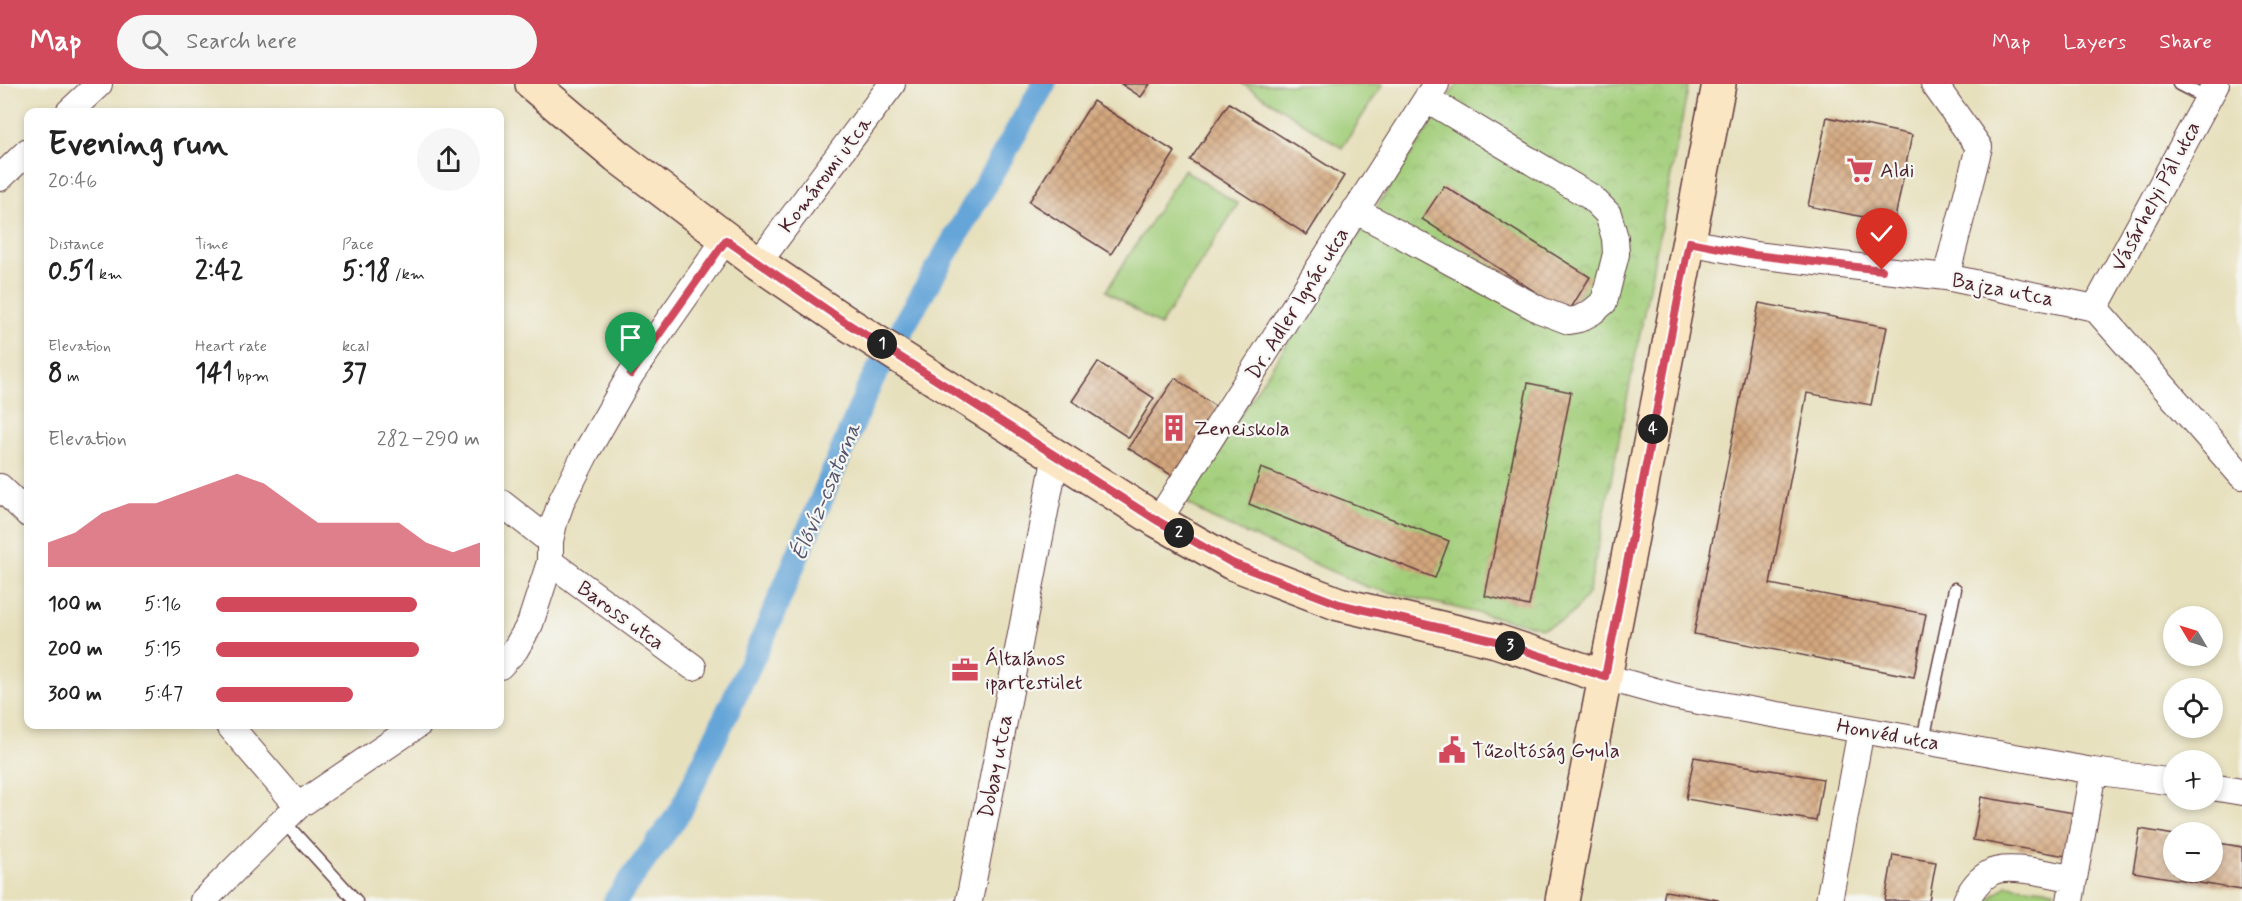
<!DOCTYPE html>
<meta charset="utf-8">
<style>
:root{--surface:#fff;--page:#f6f6f6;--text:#222;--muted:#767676;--accent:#d1495b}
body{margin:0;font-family:Mynerve,sans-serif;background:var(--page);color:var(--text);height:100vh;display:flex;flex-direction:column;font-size:22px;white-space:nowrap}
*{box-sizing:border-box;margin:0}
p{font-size:20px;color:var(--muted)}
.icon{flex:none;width:33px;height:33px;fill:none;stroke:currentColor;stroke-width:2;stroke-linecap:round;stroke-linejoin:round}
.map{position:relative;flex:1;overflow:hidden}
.panel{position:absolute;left:24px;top:24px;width:480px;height:621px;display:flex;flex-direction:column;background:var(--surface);border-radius:12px;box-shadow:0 3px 9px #0003}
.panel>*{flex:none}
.needle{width:39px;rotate:308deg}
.buttons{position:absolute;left:2163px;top:522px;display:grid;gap:12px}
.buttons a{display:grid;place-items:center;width:60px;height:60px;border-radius:50%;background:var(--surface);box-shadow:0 3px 9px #0003;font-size:30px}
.pin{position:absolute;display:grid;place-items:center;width:51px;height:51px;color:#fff;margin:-62px -26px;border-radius:50% 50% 50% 0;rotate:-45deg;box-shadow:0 0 6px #0007}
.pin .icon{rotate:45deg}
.km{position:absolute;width:30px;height:30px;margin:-15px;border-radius:50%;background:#222;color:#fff;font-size:16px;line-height:30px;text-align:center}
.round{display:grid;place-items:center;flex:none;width:63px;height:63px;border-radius:32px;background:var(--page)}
.overview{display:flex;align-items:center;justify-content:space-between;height:102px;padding:0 24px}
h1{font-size:33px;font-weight:700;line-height:45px}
.stats{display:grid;grid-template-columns:repeat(3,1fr);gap:9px;height:102px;padding:6px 24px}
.stats div{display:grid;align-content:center}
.stats b{font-size:26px;font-weight:700}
.stats small{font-size:16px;font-weight:400}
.stats p{font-size:16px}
.chart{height:168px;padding:12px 24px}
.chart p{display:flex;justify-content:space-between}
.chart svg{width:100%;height:108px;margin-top:6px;fill:var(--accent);opacity:.7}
ul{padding:0 24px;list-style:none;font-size:20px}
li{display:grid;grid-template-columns:96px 72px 1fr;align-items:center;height:45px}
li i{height:15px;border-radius:8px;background:var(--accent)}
header{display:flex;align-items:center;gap:36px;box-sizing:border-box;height:84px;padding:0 30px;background:var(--accent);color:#fff}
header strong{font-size:28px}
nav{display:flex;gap:33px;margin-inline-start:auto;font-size:21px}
.search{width:420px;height:54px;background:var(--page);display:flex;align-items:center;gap:15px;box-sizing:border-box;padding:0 21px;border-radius:33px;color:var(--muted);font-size:22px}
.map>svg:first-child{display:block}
.grass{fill:#a3ce7a;stroke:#767652;stroke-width:1.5}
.park{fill:url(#park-crowns);stroke:#767652;stroke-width:1.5}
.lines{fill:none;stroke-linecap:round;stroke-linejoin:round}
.canal{stroke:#65a5d8;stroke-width:24}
.building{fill:url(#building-cross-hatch)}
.lane-casing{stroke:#623c41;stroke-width:15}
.street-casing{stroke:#623c41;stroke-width:28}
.secondary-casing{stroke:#623c41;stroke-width:36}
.lane{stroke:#fff;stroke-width:12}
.street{stroke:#fff;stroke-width:26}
.secondary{stroke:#fbe6c3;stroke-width:33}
.route-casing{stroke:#fff;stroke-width:12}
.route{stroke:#d1495b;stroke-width:8}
.labels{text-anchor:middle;stroke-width:4.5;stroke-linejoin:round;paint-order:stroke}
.poi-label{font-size:21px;fill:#4a1f2b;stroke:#f6f6f2;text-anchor:start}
.street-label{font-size:21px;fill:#4a1f2b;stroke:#f6f6f2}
.water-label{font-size:22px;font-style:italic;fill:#555570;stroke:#f6f6f2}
</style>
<header>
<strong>Map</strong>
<div class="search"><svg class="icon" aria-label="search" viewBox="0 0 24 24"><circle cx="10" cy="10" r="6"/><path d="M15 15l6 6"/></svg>Search here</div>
<nav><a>Map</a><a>Layers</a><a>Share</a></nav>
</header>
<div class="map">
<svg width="2242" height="817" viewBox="0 0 2242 817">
<defs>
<pattern id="park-crowns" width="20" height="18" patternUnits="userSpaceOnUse" patternTransform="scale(1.5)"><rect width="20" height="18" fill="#a3ce7a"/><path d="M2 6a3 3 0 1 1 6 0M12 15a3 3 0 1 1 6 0" fill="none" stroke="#8eb06a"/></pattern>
<pattern id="building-cross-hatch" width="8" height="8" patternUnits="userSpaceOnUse" patternTransform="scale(1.5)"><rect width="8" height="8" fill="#d3a77e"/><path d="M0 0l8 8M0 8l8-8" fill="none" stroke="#ad8767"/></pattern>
</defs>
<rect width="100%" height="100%" fill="#f6f6f2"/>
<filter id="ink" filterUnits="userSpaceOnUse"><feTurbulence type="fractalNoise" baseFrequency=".0167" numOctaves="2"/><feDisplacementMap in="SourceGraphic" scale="12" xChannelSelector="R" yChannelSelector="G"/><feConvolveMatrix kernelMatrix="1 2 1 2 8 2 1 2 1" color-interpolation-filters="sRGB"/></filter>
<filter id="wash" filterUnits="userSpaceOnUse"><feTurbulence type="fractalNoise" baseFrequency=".008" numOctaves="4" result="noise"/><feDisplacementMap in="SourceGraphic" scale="24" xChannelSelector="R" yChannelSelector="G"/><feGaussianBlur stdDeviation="1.35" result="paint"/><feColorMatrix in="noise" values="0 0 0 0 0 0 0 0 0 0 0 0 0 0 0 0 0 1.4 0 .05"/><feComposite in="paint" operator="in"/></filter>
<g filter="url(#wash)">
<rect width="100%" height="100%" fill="#e7e0bd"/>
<path class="grass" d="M1243 0H1383L1342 64Z
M1184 86 1238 120 1160 242 1106 207Z
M2007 801 2054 806 2052 817H1987Z"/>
<path class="park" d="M1457 0H1689L1589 508C1573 531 1570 536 1542 544L1367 503 1211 434 1184 417Z"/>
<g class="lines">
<path class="canal" d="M615 817 680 728 765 549 870 300 1044 0"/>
</g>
<g id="blocks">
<path class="building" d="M1121 0H1150L1141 13Z
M1093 17 1175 68 1111 170 1029 118Z
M1229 19 1344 92 1307 151 1190 76Z
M1827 33 1912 51 1894 139 1808 122Z
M1444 102 1590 193 1568 229 1422 135Z
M1759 219 1887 243 1871 321 1807 309 1770 500 1926 530 1914 593 1694 550Z
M1098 278 1154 314 1129 354 1072 317Z
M1175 294 1219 325 1176 394 1128 364Z
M1528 299 1571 308 1529 522 1485 512Z
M1261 384 1449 457 1435 494 1249 420Z
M1694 673 1823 695 1816 737 1686 715Z
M1981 713 2080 730 2072 773 1973 756Z
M2140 745 2174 751V788H2212V758L2242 763V806L2133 788Z
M1893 771 1936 778 1929 817H1885Z
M1665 807 1718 816V817H1663Z"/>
</g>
</g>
<g filter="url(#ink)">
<use href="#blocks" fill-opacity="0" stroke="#623c41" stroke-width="1.5"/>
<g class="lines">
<defs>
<path id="lane" d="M2179 0 2208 15
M1923 656 1955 505
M283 737 356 817"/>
<path id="street" d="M1934 0 1979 63 1946 193
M69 28 99 0
M0 94 28 67
M1355 126 1540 226 1569 237 1579 235 1592 228 1604 218 1616 170 1615 154 1608 130 1591 113 1427 15
M1689 158 1755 171 1946 193 2095 224 2242 392
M758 179 892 0
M2095 224 2216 0
M0 403 28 430
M500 418 550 457
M1158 437 1436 0
M550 478 693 583
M500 582 515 566 530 540 550 478V457L554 439 562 416 587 367 631 290 725 156
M1605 593 1673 612 1699 617 2093 687 2174 698
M228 640 298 722
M2212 703 2242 708
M203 817 298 722 419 640
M969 817 1056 371
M1829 817 1861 646
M1966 817C1971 806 1979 795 1990 789 2006 779 2056 791 2074 795
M2070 817 2093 687"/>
<path id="secondary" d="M532 0 617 72 758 179 842 236 1158 437 1232 479 1339 520 1496 557 1605 593
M1562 817 1719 0"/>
</defs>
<use href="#lane" class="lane-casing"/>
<use href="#street" class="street-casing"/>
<use href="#secondary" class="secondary-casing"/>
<use href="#lane" class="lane"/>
<use href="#street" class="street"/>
<use href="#secondary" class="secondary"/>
</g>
</g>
<g class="lines" filter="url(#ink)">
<defs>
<path id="route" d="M631 290 726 156 842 236 1158 437 1232 479 1339 520 1496 557 1605 593 1689 158 1755 171 1882 186"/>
</defs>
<use href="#route" class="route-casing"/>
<use href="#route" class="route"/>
</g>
<defs>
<symbol id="supermarket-bare" viewBox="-9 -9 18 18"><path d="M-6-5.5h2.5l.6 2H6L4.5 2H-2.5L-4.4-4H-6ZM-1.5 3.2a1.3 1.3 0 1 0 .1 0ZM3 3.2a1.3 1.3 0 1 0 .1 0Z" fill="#d1495b" stroke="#f6f6f2" stroke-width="2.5" paint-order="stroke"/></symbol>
<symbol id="building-bare" viewBox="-9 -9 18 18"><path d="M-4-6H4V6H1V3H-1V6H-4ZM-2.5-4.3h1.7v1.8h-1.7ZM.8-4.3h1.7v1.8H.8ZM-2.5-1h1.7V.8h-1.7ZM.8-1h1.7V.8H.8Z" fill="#d1495b" stroke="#f6f6f2" stroke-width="2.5" paint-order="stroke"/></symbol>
<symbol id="office-bare" viewBox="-9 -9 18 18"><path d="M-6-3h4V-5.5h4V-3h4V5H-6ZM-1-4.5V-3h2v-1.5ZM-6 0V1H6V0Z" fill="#d1495b" stroke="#f6f6f2" stroke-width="2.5" paint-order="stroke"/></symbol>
<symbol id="civic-bare" viewBox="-9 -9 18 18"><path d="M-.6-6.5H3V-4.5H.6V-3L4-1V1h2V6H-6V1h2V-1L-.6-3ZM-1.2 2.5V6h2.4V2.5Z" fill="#d1495b" stroke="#f6f6f2" stroke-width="2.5" paint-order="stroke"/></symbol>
</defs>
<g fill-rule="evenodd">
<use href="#supermarket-bare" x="1841" y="67" width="38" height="38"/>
<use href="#building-bare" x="1155" y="325" width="38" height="38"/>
<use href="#office-bare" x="946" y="567" width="38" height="38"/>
<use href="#civic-bare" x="1433" y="647" width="38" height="38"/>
</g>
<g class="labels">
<g class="poi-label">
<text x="1880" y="93">Aldi</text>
<text x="1194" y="351">Zeneiskola</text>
<text x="985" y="581">Általános<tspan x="985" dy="24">ipartestület</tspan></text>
<text x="1472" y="673">Tűzoltóság Gyula</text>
</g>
<g class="street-label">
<text transform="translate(825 90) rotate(-53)" y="7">Komáromi utca</text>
<text transform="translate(2155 112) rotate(-62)" y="7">Vásárhelyi Pál utca</text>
<text transform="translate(2003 205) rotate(11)" y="7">Bajza utca</text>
<text transform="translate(1297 219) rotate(-58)" y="7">Dr. Adler Ignác utca</text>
<text transform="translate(621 531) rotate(36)" y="7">Baross utca</text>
<text transform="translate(1888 650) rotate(10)" y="7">Honvéd utca</text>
<text transform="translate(995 682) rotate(-79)" y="7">Dobay utca</text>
</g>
<g class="water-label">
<text transform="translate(825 407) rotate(-67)" y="8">Élővíz-csatorna</text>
</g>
</g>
</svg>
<div class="buttons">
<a><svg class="needle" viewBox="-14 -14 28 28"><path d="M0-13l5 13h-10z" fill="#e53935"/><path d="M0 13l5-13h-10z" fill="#767676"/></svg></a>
<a><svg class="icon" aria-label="locate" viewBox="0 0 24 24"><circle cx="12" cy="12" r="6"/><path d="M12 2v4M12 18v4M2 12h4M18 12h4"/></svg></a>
<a>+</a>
<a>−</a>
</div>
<div class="pin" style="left:631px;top:290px;background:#1e9e55"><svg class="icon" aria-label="arrive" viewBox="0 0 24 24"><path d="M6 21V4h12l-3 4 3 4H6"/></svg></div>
<div class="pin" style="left:1882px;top:186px;background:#d93025"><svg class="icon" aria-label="check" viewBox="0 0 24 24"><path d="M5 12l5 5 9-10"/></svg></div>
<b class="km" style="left:882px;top:260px">1</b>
<b class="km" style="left:1179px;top:449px">2</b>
<b class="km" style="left:1510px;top:562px">3</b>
<b class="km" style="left:1653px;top:345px">4</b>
<section class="panel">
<div class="overview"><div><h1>Evening run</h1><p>20:46</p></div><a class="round"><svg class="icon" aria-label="share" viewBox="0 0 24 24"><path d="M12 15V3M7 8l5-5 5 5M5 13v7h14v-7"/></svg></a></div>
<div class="stats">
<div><p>Distance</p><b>0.51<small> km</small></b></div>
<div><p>Time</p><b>2:42</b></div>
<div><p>Pace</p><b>5:18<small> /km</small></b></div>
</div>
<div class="stats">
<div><p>Elevation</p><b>8<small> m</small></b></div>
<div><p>Heart rate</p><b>141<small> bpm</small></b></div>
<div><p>kcal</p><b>37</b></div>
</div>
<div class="chart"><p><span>Elevation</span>282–290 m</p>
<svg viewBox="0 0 160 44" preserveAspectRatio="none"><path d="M0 44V34L10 30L20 22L30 18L40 18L50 14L60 10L70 6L80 10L90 18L100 26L110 26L120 26L130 26L140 34L150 38L160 34V44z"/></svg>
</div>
<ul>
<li><b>100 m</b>5:16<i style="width:76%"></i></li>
<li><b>200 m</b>5:15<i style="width:77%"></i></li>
<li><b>300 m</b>5:47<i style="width:52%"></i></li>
</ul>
</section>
</div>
